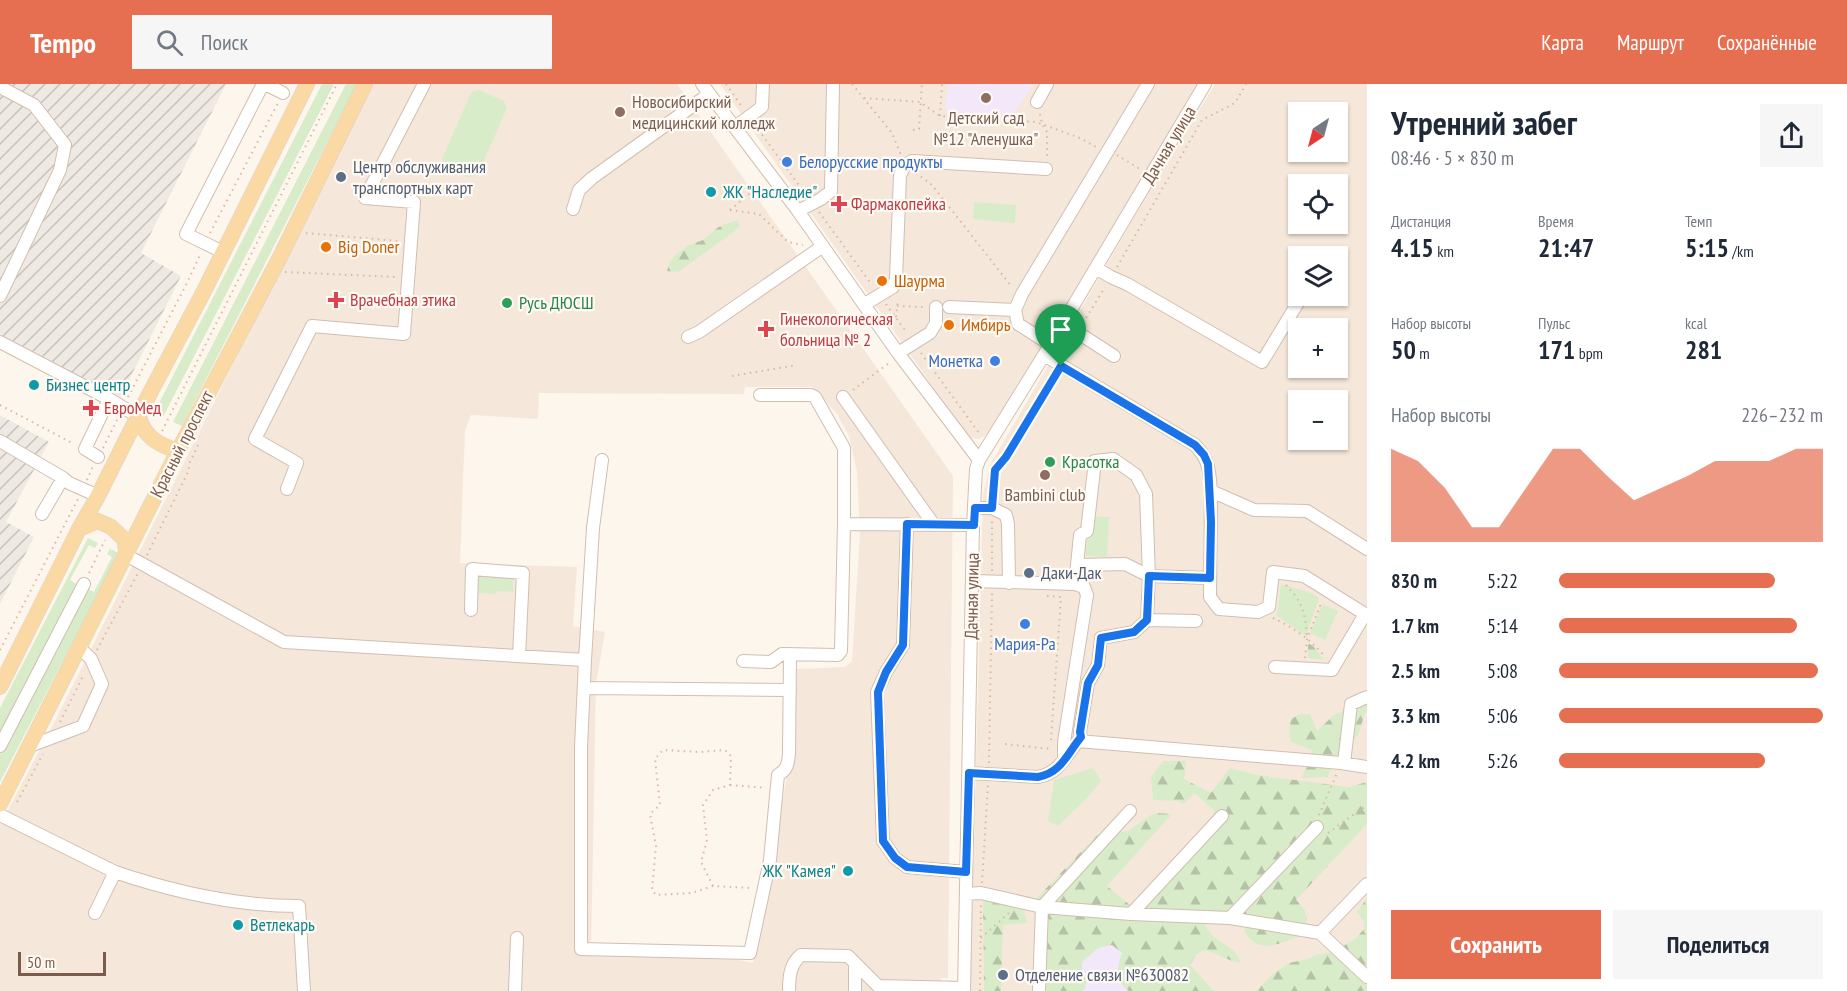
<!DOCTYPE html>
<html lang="ru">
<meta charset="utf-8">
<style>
:root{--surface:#fff;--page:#f6f6f7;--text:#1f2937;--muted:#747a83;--accent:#e76f51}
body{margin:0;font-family:"PT Sans Narrow",sans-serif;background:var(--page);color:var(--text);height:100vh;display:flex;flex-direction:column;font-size:22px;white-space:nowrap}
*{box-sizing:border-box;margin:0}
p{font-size:20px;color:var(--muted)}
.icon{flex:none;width:33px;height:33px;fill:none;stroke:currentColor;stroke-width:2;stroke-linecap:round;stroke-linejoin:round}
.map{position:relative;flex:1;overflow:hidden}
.drawer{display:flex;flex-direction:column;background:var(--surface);width:480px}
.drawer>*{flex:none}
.needle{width:39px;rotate:216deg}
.fabs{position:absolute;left:1288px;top:18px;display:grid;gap:12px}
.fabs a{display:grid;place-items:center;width:60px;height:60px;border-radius:0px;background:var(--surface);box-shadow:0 2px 4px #0004;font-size:30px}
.scale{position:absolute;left:18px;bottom:15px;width:88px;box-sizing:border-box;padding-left:6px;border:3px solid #7a5c4d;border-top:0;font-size:16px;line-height:21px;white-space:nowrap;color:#7a5c4d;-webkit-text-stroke:4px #fffaf3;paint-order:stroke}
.pin{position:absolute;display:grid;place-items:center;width:51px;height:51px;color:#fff;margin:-62px -26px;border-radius:50% 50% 50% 0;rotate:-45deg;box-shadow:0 0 6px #0007}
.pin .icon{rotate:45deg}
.round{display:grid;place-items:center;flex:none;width:63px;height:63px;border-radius:0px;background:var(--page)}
.overview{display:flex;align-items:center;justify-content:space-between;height:102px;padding:0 24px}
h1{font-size:33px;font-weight:800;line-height:45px}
.figures{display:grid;grid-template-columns:repeat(3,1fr);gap:9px;height:102px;padding:6px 24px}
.figures div{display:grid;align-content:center}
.figures b{font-size:26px;font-weight:800}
.figures small{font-size:16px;font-weight:400}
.figures p{font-size:16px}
.chart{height:168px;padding:12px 24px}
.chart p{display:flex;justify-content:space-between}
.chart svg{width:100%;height:108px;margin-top:6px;fill:var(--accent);opacity:.7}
.primary-button{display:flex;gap:12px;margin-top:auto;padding:12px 24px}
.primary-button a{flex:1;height:69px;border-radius:0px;background:var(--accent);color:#fff;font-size:24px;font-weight:800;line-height:69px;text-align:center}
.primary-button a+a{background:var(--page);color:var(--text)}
ul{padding:0 24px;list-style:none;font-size:20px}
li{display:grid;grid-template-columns:96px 72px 1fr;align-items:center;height:45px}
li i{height:15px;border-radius:8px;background:var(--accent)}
header{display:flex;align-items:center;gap:36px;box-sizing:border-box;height:84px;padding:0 30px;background:var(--accent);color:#fff}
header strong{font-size:28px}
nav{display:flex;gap:33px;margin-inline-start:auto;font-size:21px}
.search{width:420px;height:54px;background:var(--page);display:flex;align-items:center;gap:15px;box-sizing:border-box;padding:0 21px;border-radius:0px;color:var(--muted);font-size:22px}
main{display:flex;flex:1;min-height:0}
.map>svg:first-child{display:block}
.residential{fill:#f5e8da;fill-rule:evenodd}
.industrial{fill:url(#industrial-furrows)}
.education{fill:#f3e8fa}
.green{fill:#d8ecc9}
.forest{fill:url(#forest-firs)}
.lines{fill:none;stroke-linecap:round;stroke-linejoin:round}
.minor-casing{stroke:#d1beb0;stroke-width:14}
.major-casing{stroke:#dad1cd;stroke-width:16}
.path{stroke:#d9b8a5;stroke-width:2;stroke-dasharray:1.5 4.5;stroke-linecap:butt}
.minor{stroke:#fff;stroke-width:12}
.major{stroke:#fbd9a5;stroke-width:15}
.route-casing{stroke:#fff;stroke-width:12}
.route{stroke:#1a73e8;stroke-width:8}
.education-dot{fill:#8d6e63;stroke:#fffaf3;stroke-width:2}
.shop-dot{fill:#3f7fe0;stroke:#fffaf3;stroke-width:2}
.service-dot{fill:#5c6f8a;stroke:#fffaf3;stroke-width:2}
.culture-dot{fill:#0f9aa8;stroke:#fffaf3;stroke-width:2}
.health-dot{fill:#e0444e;stroke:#fffaf3;stroke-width:2}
.food-dot{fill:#e8710a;stroke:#fffaf3;stroke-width:2}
.leisure-dot{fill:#2e9e5b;stroke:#fffaf3;stroke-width:2}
.labels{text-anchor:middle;stroke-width:4.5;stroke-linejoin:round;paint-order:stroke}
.education-label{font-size:18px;fill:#785e54;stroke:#fffaf3}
.street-label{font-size:18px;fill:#7a5c4d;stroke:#fffaf3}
.shop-label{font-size:18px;fill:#366cbe;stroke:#fffaf3;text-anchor:start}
.service-label{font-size:18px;fill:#4e5e75;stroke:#fffaf3;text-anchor:start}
.culture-label{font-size:18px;fill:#0d838f;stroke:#fffaf3;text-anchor:start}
.health-label{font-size:18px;fill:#be3a42;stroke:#fffaf3;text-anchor:start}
.food-label{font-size:18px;fill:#c56008;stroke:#fffaf3;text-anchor:start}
.leisure-label{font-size:18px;fill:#27864d;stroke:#fffaf3;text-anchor:start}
</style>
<header>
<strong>Tempo</strong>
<div class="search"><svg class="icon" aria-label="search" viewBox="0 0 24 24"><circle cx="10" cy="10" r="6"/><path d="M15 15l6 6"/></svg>Поиск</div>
<nav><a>Карта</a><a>Маршрут</a><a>Сохранённые</a></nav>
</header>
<main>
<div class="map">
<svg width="1367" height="907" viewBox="0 0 1367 907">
<defs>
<pattern id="industrial-furrows" width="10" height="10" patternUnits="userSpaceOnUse" patternTransform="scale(1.5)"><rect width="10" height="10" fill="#efe9e4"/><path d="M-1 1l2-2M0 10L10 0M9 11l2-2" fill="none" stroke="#c7c0bb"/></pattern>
<pattern id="forest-firs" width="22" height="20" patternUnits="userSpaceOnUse" patternTransform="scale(1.5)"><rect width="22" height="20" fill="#d8ecc9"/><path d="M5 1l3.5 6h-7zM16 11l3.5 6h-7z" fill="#b4c2a5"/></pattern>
</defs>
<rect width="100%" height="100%" fill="#fdf6ec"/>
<path class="residential" d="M373 0H677L953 392 948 894H941V907H0V741L56 635ZM745 303H812L837 330 849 352 857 388 860 449 852 577 845 583 797 585 794 653 753 879 733 875 591 872 596 600 605 548 573 542 577 483 460 479 465 346 471 331 538 335 539 309 744 310Z
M720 0H1200L990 349 979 355 969 354Z
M1215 0H1367V907H970L983 410 990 381 1162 86ZM1299 28H1338V68H1299ZM1299 100H1338V140H1299ZM1299 172H1338V212H1299ZM1299 244H1338V284H1299ZM1299 316H1338V356H1299Z"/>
<path class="industrial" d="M0 0H226L141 169 181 192 120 314 0 250Z
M0 331 49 358 6 438 34 453 0 520Z"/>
<path class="education" d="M948 0H1033L1013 32 945 27Z
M1091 853 1170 864 1209 907H1046Z"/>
<path class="green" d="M322 0H334L163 333 154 329Z
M346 0H357L182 342 173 338Z
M479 6 504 17 507 24 479 88 475 92 467 93 447 84 443 80 442 75 470 11 473 7Z
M974 118 1016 121 1015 139 973 135Z
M1088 432 1109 433 1107 473 1086 472Z
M88 454 98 459 95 464 89 461 70 496 78 501 0 653V624Z
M110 465 119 469 0 698V670L86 504 94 508 112 473 107 470Z
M478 492 513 495V508L496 507V510L477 509Z
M1281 500 1311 509 1319 514 1306 552 1277 532Z
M1323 520 1338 527 1325 556 1310 549Z
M1093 684 1101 697 1088 713 1058 742 1048 737 1054 696Z"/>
<path class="forest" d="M739 136V142L735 147 678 188 667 187 669 179 674 172 687 162 703 156 717 144 725 140Z
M1308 559 1313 562 1324 576 1308 574Z
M1367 619V629H1365L1358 651 1343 663 1327 693 1302 694 1312 666 1291 658 1289 650 1291 635 1300 630H1310L1317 647 1335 630Z
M1163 677H1186L1184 695 1211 709 1230 684 1257 691 1349 703 1367 698V740L1296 816C1310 829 1307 833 1304 851 1289 855 1269 867 1255 859 1251 856 1247 851 1244 848L1248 830 1213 833 1205 840C1210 858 1237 861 1241 879 1227 877 1218 869 1204 866L1196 871 1190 881 1214 907H1129C1113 895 1117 886 1122 869L1112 861 1098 864 1082 878V887L1087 894 1085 904 1082 907H1034L1036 815 1098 750 1128 747 1154 729 1172 730 1107 802 1131 822 1212 738 1214 726 1194 709 1184 720 1177 717 1153 716 1151 693Z
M1367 814V907H1256L1273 890 1289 879 1308 875 1315 871 1334 868 1356 854 1364 845V838L1357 828Z
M983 817 1012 820 1023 826 1028 839 1003 841 1001 907H984Z"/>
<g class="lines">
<defs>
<path id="minor" d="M265 0 283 9
M702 0 798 127 898 269 979 376
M0 3 34 21 65 61 60 86 0 212
M1037 18 1047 0
M735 43 762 23 763 0
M573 125 579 106 592 94 709 10
M798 127 821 115 831 107 833 0
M223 168 186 150 263 0
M1096 184 1111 193 1127 200 1262 278 1302 212
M865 220 893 203 896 195 900 91 905 81 912 77 1046 85
M949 223 1015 226
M1063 239 1114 272
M688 253 699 248 823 162
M0 258 109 315
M1051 261 1018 240 1015 226 1022 210 1148 0
M898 269 930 249 936 239V223
M1044 271 1195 361C1210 377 1209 386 1211 407L1254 426 1307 427 1367 465
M760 311H811L815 313 844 364V440L973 441
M843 313 934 441
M0 357 63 394 69 399 98 412
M98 373 85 365 109 315 139 333
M1113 375 1136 391 1146 410 1149 492 1125 480 1077 481 1080 451 1087 447 1095 377Z
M287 405 297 379 255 355 312 242 404 250 414 118 365 114 424 0
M1211 407 1210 513 1219 525 1258 528 1269 523 1273 488 1304 492 1365 530 1332 586 1275 583
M975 424H992L1006 431 1008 440 1009 499
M42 430 63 394
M907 440 903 561 886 588 877 608 883 757 895 774 907 783 966 788
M126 471 284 558 585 576 593 444 602 376
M973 497 1075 500 1077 481
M471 526 472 485 523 489 519 572
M1196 537 1147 536 1149 492 1210 494
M585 576 581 663V865L750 869 770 776 778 691C787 686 788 680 789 670L790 570
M743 577 771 578 782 570 838 571 841 567 844 440
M584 604 790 606
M1078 657 1081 653 1080 648 1088 599 1098 581 1101 554 1134 548 1147 536
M0 662 84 500
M30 662 83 642 102 600 91 575 79 563
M1064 676V658L1087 511 1084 503 1075 500
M1344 679 1351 620 1367 613
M969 689 1038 693C1059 689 1065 673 1078 657L1341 679 1367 683
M0 731 115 788 95 829
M115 788C174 808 236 822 299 822L304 907
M966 810 981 809 1042 823 1039 907
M1042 823 1131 830 1230 834 1320 849 1367 893
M1042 823 1130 727
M1131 830 1222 732
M1230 834 1317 743
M1320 849 1367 800
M515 907 517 854
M789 907C789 893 790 880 801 871L848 872 878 902 964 904
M855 907V879
M964 907 973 441 976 385 979 376 1044 271 1205 0"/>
<path id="major" d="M139 333C144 353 159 361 178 367
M79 445 98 437 111 443 125 456 126 471
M0 603 79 445 98 412 141 326 203 209 307 0
M0 720 178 367 280 173 365 0"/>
</defs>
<use href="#minor" class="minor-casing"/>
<use href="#major" class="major-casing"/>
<path class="path" d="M726 0 743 24
M852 0 892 49 901 71
M864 14 920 18 940 32 1036 38 1080 54 1096 63
M1040 30 1042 40 1047 48V73
M940 32 942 0
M755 41 806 111
M913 46 919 45 922 0
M1117 71 1140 85
M916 89 932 101 1012 203
M730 126 759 130 788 158 803 161
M730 126 760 101
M819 128 872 201
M210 149 278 19
M306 149 398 157
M1117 183 1202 36 1235 19 1246 0
M285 188 396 193
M886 220 907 249
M897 222 924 223
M896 233 898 215
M1083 239 1105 203
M921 269 979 349
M1066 271 1073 257
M732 292 797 281
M853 306 889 279
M128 313 187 199 200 171
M0 321 74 360
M162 347 337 0
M103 364 118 334
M87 396 93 382
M993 412 995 386 1006 373 1055 292
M147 471 188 388 190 378 199 359
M992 487V436
M89 489 105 456
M1286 501C1303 519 1305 529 1307 552
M1047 512 1061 513 1051 656
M1273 534C1292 543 1312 556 1325 573
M0 566 78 415
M97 566 138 489
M1305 574 1307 555 1322 517
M60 638 84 590
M1005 660 1051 665
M989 679 992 508
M730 701 766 704
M17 718 43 670
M1319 731 1337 689
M1328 749 1367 721
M982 799 988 700
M713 802 701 778 707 756 703 721 713 706 730 701 731 672 725 666 699 668 663 666 655 675 660 721 650 730 656 762 652 806 656 811 692 809 713 802 751 804
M981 854 1010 828
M980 907 981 820"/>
<use href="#minor" class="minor"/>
<use href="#major" class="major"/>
</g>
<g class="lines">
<defs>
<path id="route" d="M1061 282 1195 361 1204 371 1208 380 1211 438 1210 494 1149 492 1147 536 1134 548 1101 554 1098 581 1088 599 1080 648 1081 653C1067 670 1061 689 1038 693L969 689 966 788 907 783 895 774 883 757 878 608 886 588 903 561 907 440 974 441 975 424H992L995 386 1006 373Z"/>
</defs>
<use href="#route" class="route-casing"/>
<use href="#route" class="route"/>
</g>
<g class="education-dot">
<circle cx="986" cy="14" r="6"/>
<circle cx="620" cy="28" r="6"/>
<circle cx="1045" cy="391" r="6"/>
</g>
<g class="shop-dot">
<circle cx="787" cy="78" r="6"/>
<circle cx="995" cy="277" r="6"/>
<circle cx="1025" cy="540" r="6"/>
</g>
<g class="service-dot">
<circle cx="341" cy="93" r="6"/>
<circle cx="1029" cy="489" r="6"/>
<circle cx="1003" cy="891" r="6"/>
</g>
<g class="culture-dot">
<circle cx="711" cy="108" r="6"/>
<circle cx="34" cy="301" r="6"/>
<circle cx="848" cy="787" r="6"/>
<circle cx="238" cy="841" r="6"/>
</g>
<g class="health-dot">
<path d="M836 111h6v6h6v6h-6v6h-6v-6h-6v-6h6z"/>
<path d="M333 207h6v6h6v6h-6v6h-6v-6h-6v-6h6z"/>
<path d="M763 236h6v6h6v6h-6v6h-6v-6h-6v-6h6z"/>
<path d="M88 315h6v6h6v6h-6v6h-6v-6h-6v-6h6z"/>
</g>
<g class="food-dot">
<circle cx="326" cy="163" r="6"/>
<circle cx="882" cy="197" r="6"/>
<circle cx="949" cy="241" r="6"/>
</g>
<g class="leisure-dot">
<circle cx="507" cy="219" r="6"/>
<circle cx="1050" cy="378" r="6"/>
</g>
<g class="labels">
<g class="education-label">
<text x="632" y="24" text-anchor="start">Новосибирский<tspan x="632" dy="21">медицинский колледж</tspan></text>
<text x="986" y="40">Детский сад<tspan x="986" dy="21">№12 "Аленушка"</tspan></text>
<text x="1045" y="417">Bambini club</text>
</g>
<g class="street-label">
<text transform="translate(1169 61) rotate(-59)" y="6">Дачная улица</text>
<text transform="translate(182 360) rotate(-63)" y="6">Красный проспект</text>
<text transform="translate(972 512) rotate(-89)" y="6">Дачная улица</text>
</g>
<g class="shop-label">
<text x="799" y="84">Белорусские продукты</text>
<text x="983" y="283" text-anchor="end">Монетка</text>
<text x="1025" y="566" text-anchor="middle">Мария-Ра</text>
</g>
<g class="service-label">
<text x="353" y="89">Центр обслуживания<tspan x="353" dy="21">транспортных карт</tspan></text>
<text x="1041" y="495">Даки-Дак</text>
<text x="1015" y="897">Отделение связи №630082</text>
</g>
<g class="culture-label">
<text x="723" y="114">ЖК "Наследие"</text>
<text x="46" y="307">Бизнес центр</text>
<text x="836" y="793" text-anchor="end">ЖК "Камея"</text>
<text x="250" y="847">Ветлекарь</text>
</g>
<g class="health-label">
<text x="851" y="126">Фармакопейка</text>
<text x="350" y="222">Врачебная этика</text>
<text x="780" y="241">Гинекологическая<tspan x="780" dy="21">больница № 2</tspan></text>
<text x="104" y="330">ЕвроМед</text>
</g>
<g class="food-label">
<text x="338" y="169">Big Doner</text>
<text x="894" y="203">Шаурма</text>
<text x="961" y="247">Имбирь</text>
</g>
<g class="leisure-label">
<text x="519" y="225">Русь ДЮСШ</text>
<text x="1062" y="384">Красотка</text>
</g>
</g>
</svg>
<div class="fabs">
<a><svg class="needle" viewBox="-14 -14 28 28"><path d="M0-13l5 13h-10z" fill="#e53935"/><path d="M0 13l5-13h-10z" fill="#747a83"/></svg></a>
<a><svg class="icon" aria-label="locate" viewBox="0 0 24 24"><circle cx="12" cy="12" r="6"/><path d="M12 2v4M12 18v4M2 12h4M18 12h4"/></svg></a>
<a><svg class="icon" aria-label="layers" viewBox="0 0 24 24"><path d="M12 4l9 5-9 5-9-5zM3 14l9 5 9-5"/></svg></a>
<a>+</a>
<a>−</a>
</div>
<div class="scale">50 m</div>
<div class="pin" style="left:1061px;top:282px;background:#1e9e55"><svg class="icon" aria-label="arrive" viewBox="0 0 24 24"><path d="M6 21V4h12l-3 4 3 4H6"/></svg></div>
</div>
<section class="drawer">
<div class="overview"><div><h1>Утренний забег</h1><p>08:46 · 5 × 830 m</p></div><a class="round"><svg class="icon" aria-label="share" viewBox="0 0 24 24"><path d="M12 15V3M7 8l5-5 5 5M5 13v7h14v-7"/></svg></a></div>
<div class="figures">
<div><p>Дистанция</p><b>4.15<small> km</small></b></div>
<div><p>Время</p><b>21:47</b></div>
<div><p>Темп</p><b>5:15<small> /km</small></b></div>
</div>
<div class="figures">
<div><p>Набор высоты</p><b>50<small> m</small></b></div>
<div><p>Пульс</p><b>171<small> bpm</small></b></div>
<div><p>kcal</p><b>281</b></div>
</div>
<div class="chart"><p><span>Набор высоты</span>226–232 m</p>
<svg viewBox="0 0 160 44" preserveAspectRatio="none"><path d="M0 44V6L10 11L20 22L30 38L40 38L50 22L60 6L70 6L80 17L90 27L100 22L110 17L120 11L130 11L140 11L150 6L160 6V44z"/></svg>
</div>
<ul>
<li><b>830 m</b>5:22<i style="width:82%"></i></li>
<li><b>1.7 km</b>5:14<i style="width:90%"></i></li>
<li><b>2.5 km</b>5:08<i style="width:98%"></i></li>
<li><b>3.3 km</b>5:06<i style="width:100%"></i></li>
<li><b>4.2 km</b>5:26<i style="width:78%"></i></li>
</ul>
<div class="primary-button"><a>Сохранить</a><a>Поделиться</a></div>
</section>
</main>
